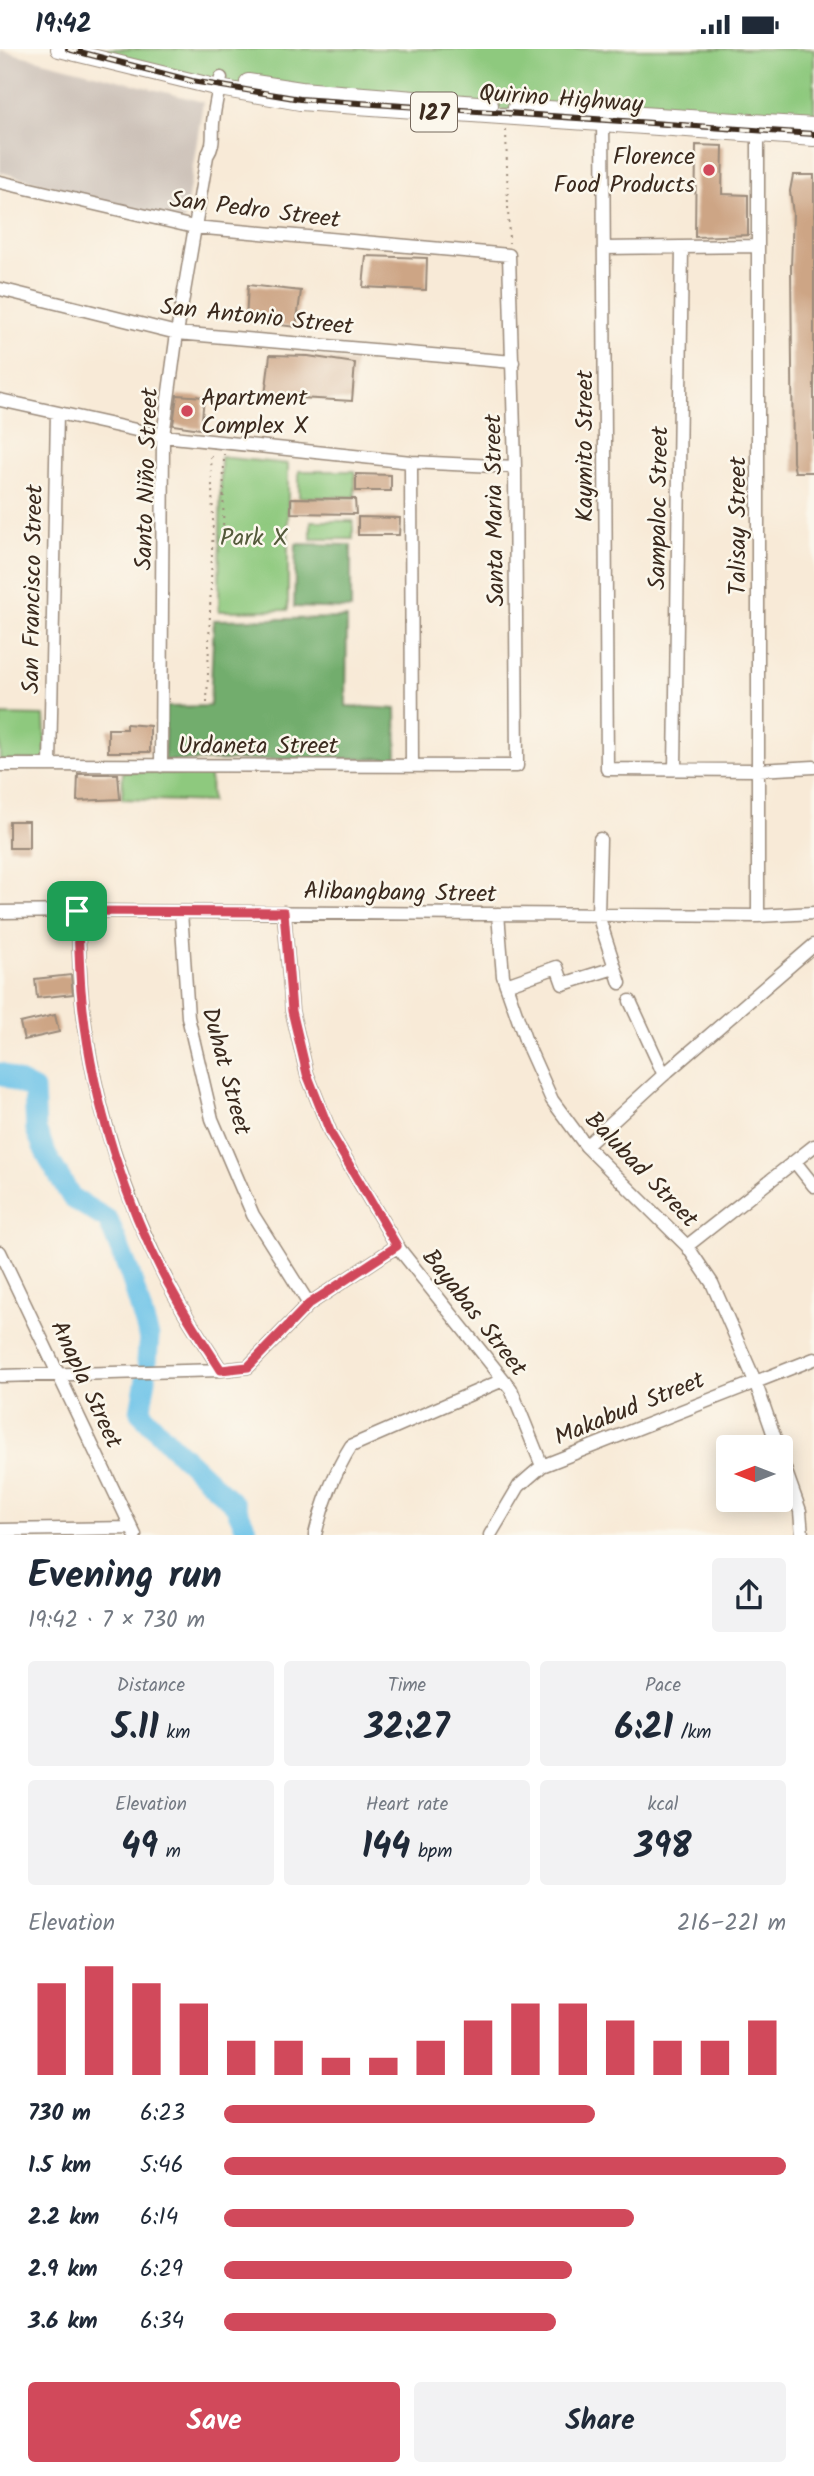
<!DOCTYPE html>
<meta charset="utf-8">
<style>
:root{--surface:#fff;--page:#f2f2f3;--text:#1f2937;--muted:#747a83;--accent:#d1495b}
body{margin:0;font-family:Kalam,sans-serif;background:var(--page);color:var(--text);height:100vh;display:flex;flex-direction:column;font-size:26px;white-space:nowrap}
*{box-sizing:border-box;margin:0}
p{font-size:23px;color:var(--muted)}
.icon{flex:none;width:38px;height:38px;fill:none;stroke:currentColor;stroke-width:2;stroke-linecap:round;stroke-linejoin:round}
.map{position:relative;height:1486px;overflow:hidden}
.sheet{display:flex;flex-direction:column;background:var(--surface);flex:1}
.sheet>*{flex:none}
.needle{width:46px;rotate:270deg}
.buttons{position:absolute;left:716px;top:1386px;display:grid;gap:14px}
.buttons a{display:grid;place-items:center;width:77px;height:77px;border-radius:7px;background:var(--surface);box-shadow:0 4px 18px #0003;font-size:35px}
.pin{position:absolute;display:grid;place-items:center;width:60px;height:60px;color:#fff;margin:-30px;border-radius:14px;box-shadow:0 4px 10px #0006}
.round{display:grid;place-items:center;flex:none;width:74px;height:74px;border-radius:7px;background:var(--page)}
.head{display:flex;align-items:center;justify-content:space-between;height:119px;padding:0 28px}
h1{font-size:38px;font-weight:800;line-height:52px}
.stats{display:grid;grid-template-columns:repeat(3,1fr);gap:10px;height:119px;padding:7px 28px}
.stats div{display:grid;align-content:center;border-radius:7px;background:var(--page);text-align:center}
.stats b{font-size:35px;font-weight:800}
.stats small{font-size:19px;font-weight:400}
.stats p{font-size:19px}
.chart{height:196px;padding:14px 28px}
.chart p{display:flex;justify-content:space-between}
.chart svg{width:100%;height:126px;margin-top:7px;stroke:var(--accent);stroke-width:6}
.primary-button{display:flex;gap:14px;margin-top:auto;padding:14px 28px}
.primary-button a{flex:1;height:80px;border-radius:7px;background:var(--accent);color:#fff;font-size:28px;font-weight:800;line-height:80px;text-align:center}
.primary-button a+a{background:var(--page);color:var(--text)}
ul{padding:0 28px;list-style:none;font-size:23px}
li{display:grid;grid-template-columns:112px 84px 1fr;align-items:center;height:52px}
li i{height:18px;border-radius:9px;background:var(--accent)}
.status{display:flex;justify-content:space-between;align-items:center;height:49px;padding:0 35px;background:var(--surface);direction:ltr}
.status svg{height:19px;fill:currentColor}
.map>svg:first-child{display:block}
.industrial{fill:#cdc2b9}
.green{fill:#8ec97e;stroke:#647a4e;stroke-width:2}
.forest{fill:#72ad6d;stroke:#566c46;stroke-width:2}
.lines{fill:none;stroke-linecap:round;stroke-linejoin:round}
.river{stroke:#6ac2e8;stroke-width:21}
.building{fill:#cda585}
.minor-casing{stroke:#9a8a7a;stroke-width:15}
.major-casing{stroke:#9a8a7a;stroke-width:18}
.path{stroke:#9a8a7a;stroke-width:2;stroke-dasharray:2 5;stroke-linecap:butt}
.minor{stroke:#fff;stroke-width:12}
.major{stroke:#fff;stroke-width:16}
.rail-casing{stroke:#3b2a1e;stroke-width:6}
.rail{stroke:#fbf7ec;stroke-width:3.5;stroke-dasharray:10;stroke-linecap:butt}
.route-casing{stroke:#fff;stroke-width:14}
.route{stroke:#d1495b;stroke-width:9}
.poi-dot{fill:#d1495b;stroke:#fbf7ec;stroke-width:2.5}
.labels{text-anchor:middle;stroke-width:5;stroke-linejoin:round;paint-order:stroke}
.shield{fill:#fbf7ec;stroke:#75685c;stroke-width:2}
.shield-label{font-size:23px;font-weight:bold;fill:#3b2a1e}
.street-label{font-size:24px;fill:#3b2a1e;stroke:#fbf7ec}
.poi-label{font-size:24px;fill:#3b2a1e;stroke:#fbf7ec;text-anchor:end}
.park-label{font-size:24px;fill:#545a3b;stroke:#fbf7ec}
</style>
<div class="status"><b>19:42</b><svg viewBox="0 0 49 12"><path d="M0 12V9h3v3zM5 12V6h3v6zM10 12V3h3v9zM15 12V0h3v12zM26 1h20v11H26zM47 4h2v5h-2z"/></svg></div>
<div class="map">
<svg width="814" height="1486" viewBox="0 0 814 1486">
<rect width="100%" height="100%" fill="#fbf7ec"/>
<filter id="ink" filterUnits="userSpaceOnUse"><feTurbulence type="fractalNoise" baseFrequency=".0143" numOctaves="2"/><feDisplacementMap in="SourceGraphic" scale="14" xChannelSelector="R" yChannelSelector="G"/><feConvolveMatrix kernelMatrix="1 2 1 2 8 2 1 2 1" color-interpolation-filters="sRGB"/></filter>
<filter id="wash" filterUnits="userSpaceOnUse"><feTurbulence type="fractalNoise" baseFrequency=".00686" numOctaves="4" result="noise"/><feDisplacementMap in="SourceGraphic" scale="28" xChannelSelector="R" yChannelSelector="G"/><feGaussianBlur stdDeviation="1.57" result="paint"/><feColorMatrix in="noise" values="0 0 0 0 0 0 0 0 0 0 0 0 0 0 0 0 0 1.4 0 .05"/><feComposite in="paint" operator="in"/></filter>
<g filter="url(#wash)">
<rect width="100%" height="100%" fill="#f8ead7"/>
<path class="industrial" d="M0 1 203 53 184 174 0 123Z"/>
<path class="green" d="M81 0H814V82L300 47 223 35Z
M221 408 288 415V561L219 562Z
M299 422H355V448H299Z
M311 472H353V490H311Z
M0 666 44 667 46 711H0Z
M123 722 210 726 211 753 122 750Z"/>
<path class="forest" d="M296 495 351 496V560L294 558Z
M347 569 346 657 396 660 397 709 164 712 166 658 210 657 214 571Z"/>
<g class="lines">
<path class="river" d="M0 1024 34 1041 36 1081 47 1107 72 1149 108 1171 130 1225 149 1288 147 1312
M146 1330 140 1363 171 1396 235 1456 249 1486"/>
</g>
<g id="blocks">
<path class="building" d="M696 96 723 97 722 145 748 146V186L695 188Z
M793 126H814V423H795L793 413 791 218 793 165 790 142Z
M366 207 427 209 426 241 363 238Z
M248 236 301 242 296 278 246 272Z
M270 306 308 307 355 314 352 352 265 347Z
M177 346 204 348 201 380 173 376Z
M356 425 391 426V442H356Z
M291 449 355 450 356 465 291 464Z
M358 468 400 469 399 486H358Z
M126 675 150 677V703H108V680H126Z
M78 725H118L120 750 77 752Z
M9 772H29V799H9Z
M71 926 73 945 37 949 35 930Z
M55 966 59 983 24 991 20 974Z"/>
</g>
</g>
<g filter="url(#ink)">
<use href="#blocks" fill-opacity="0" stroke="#9a8a7a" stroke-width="2"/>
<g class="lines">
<defs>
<path id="minor" d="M603 66 607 720 758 721 814 718
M758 77V867
M0 133 194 178 509 206 515 418 517 717 0 716
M604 199 758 197
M0 240 177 284 513 313
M0 351 163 387 411 413 515 418
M411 413 412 717
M50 716 57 364
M161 717 163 387 177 284 207 107C215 95 212 87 213 74 214 59 218 44 221 29
M675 720 682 198
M600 790 598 866 620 934
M77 862C79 888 79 915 81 941 90 1046 127 1163 179 1254 192 1277 207 1299 221 1321
M0 863 77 862 758 867 814 864
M181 863 188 968 212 1070 253 1166 309 1255
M284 863 292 962 307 1025 331 1085 397 1197 511 1340 542 1417
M498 865 503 927 526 993 552 1051 586 1097 687 1197 712 1234 755 1332 778 1398
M506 936 557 918 563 935 614 919
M630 952 664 1026
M586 1097 668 1022 814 896
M795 1113 814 1137
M687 1197 814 1097
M0 1203 135 1486
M0 1327 221 1321 248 1318 309 1255 397 1197
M780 1406 800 1462 802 1486
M0 1481 131 1479
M315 1486C322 1456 335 1422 351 1397L503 1331
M490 1486 519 1437 542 1417 814 1310"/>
<path id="major" d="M59 0 219 39 300 53 814 89
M248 33 301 41 490 56
M516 58 814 77"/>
</defs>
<use href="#minor" class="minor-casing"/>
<use href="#major" class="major-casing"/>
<path class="path" d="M506 81 509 194
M223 490 224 405
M207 654 213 472 211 404"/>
<use href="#minor" class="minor"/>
<use href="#major" class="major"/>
<defs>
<path id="rail" d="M68 0 192 32 300 50 814 85"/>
</defs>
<use href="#rail" class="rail-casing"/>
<use href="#rail" class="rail"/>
</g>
</g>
<g class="lines" filter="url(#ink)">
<defs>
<path id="route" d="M77 862 284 863 292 962 307 1025 331 1085 397 1197 309 1255 248 1318 221 1321C207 1299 192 1277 179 1254 126 1163 90 1046 81 941 79 915 79 888 77 862Z"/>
</defs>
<use href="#route" class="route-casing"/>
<use href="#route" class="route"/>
</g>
<g class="poi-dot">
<circle cx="709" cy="121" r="7"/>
<circle cx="187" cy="362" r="7"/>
</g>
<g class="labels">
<rect class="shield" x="411" y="43.5" width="46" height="39" rx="5"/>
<g class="shield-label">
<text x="434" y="71">127</text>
</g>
<g class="street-label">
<text transform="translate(561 49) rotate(4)" y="8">Quirino Highway</text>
<text transform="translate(255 160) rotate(7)" y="8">San Pedro Street</text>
<text transform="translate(257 267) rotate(6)" y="8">San Antonio Street</text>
<text transform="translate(584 397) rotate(-90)" y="8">Kaymito Street</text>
<text transform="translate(146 430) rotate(-88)" y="8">Santo Niño Street</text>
<text transform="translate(658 459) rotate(-89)" y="8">Sampaloc Street</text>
<text transform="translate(494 461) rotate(-91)" y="8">Santa Maria Street</text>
<text transform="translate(737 477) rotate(-90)" y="8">Talisay Street</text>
<text transform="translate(32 540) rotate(-89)" y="8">San Francisco Street</text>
<text x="258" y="704">Urdaneta Street</text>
<text transform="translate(400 843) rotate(1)" y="8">Alibangbang Street</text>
<text transform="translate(227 1022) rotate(75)" y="8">Duhat Street</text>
<text transform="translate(642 1120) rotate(46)" y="8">Balubad Street</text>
<text transform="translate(475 1263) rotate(52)" y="8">Bayabas Street</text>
<text transform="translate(87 1335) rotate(65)" y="8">Anapla Street</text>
<text transform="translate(629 1359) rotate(-22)" y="8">Makabud Street</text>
</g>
<g class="poi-label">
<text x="695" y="115">Florence<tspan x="695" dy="28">Food Products</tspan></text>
<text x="201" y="356" text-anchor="start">Apartment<tspan x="201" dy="28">Complex X</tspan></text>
</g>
<g class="park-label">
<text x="254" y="496">Park X</text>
</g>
</g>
</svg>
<div class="buttons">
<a><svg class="needle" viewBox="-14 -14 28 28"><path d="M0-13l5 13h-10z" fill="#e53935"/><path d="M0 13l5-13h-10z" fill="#747a83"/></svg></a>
</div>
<div class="pin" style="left:77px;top:862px;background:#1e9e55"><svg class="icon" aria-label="arrive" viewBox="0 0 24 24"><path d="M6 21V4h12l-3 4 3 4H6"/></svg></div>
</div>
<section class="sheet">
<div class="head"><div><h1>Evening run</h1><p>19:42 · 7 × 730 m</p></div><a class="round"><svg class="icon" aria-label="share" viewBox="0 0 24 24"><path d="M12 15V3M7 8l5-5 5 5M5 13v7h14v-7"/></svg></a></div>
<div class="stats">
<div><p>Distance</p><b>5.11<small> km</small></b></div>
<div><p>Time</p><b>32:27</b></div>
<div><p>Pace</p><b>6:21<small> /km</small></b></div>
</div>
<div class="stats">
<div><p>Elevation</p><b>49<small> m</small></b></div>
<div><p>Heart rate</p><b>144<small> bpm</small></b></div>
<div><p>kcal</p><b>398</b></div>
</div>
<div class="chart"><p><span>Elevation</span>216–221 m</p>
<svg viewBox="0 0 160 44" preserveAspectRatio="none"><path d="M5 44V12M15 44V6M25 44V12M35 44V19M45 44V32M55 44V32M65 44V38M75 44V38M85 44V32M95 44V25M105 44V19M115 44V19M125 44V25M135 44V32M145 44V32M155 44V25"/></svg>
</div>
<ul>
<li><b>730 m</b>6:23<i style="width:66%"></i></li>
<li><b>1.5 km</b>5:46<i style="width:100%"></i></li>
<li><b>2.2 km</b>6:14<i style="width:73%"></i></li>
<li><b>2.9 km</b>6:29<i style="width:62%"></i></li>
<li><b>3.6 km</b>6:34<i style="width:59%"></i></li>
</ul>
<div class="primary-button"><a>Save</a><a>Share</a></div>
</section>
